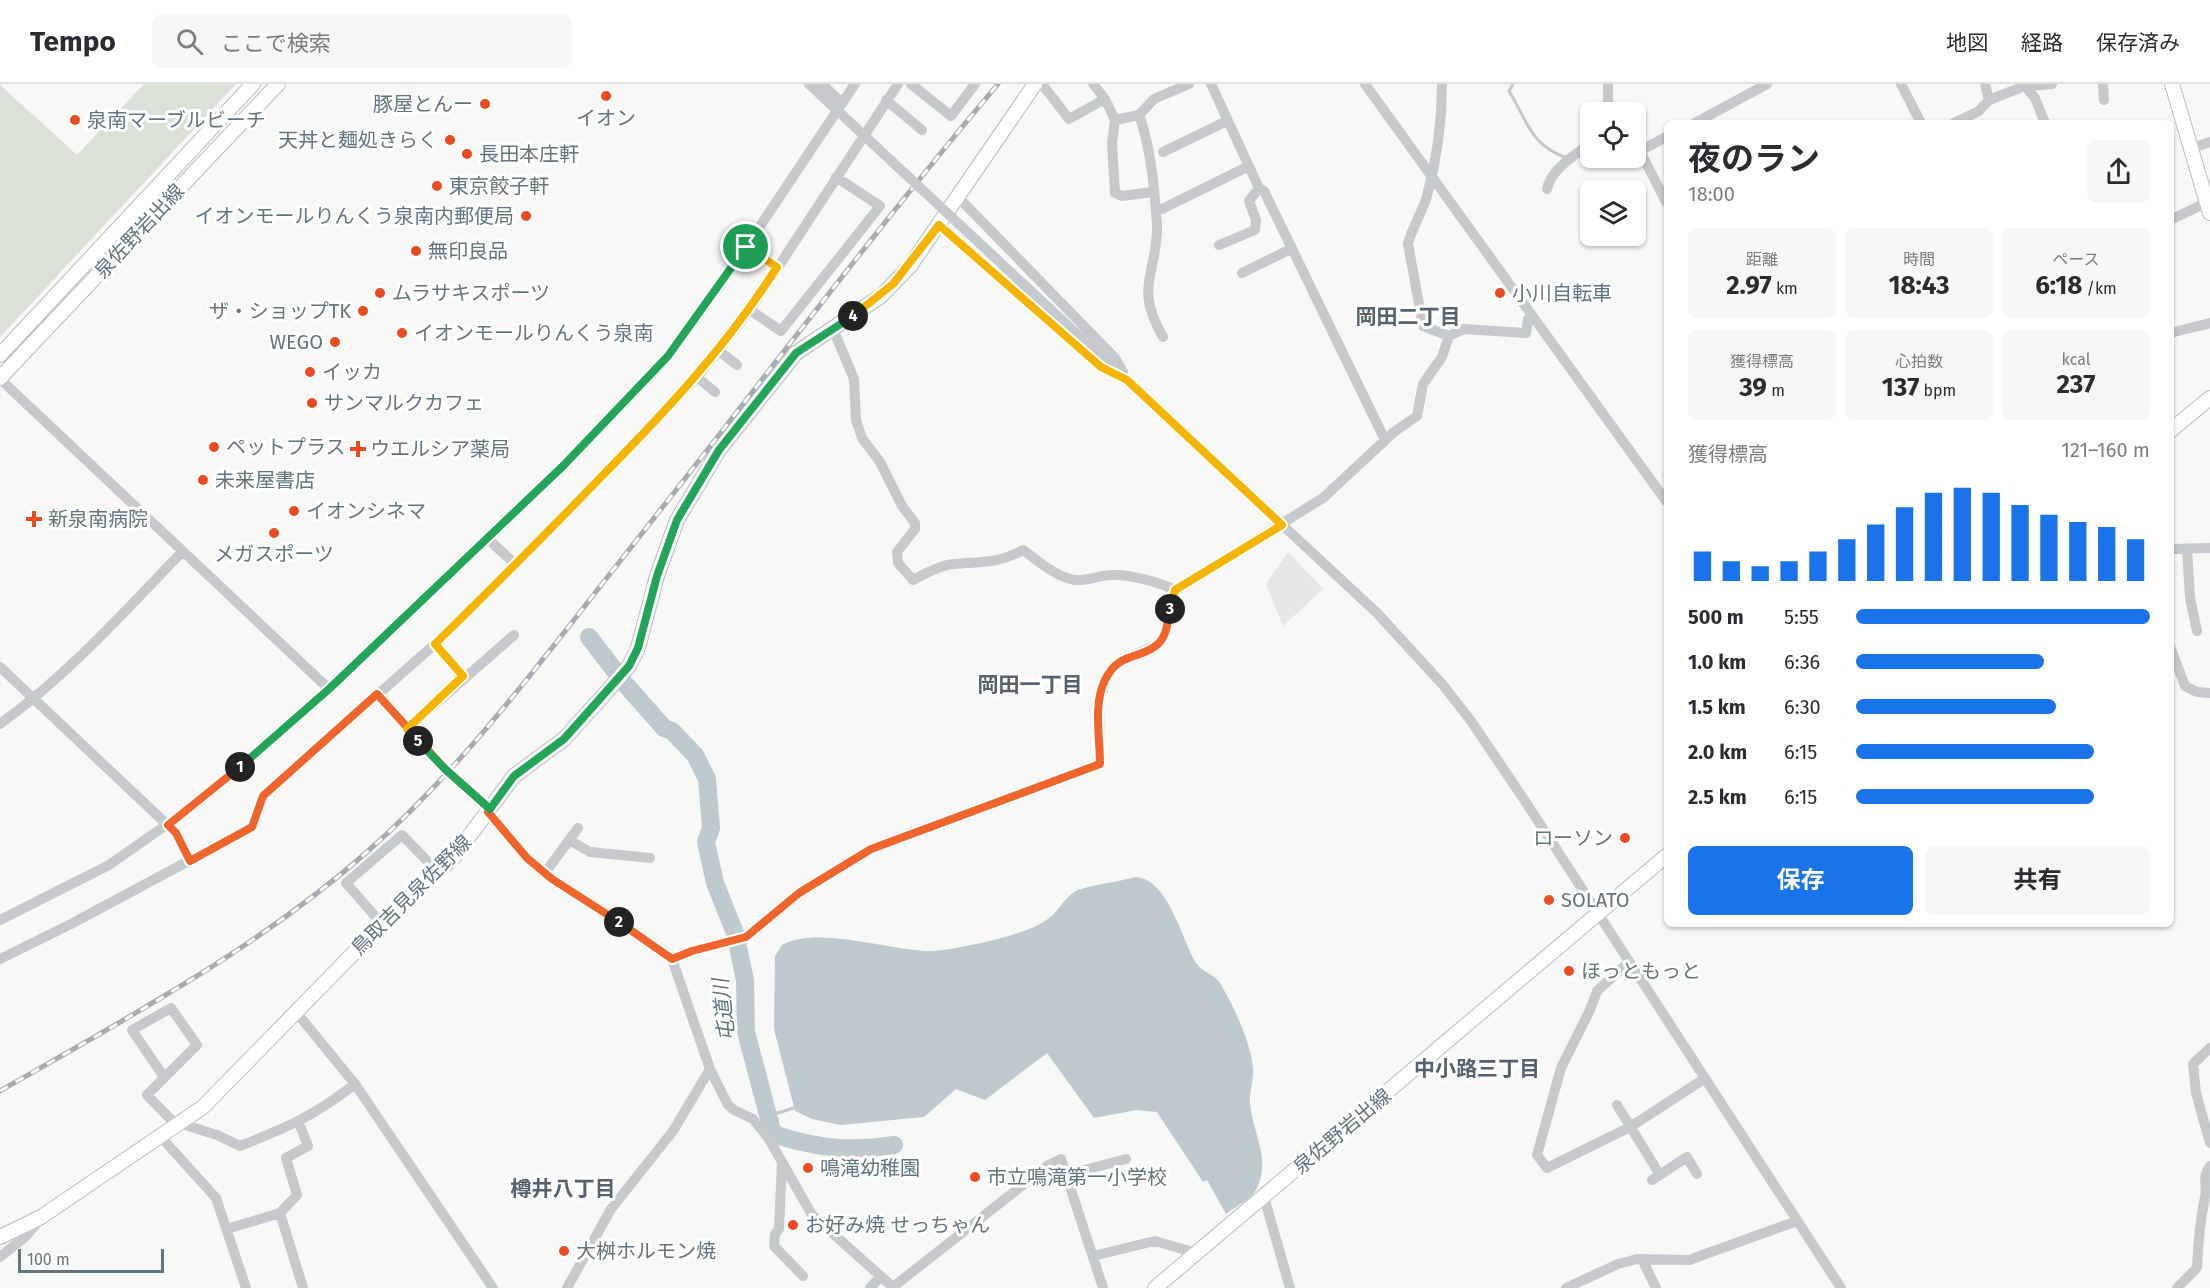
<!DOCTYPE html>
<html lang="ja">
<meta charset="utf-8">
<style>
:root{--surface:#fff;--page:#f7f7f7;--text:#2b2b33;--muted:#7c7c81;--line:#e1e1e2;--accent:#1a73e8}
body{margin:0;font-family:"Fira Sans","Noto Sans JP",sans-serif;background:var(--page);color:var(--text);height:100vh;display:flex;flex-direction:column;font-size:22px;white-space:nowrap}
*{box-sizing:border-box;margin:0}
p{font-size:20px;color:var(--muted)}
.icon{flex:none;width:33px;height:33px;fill:none;stroke:currentColor;stroke-width:2;stroke-linecap:round;stroke-linejoin:round}
.map{position:relative;flex:1;overflow:hidden}
.side{position:absolute;left:1664px;top:36px;width:510px;height:807px;display:flex;flex-direction:column;background:var(--surface);border-radius:9px;box-shadow:0 2px 4px #0004}
.side>*{flex:none}
.controls{position:absolute;left:1580px;top:18px;display:grid;gap:12px}
.controls a{display:grid;place-items:center;width:66px;height:66px;border-radius:9px;background:var(--surface);box-shadow:0 2px 4px #0004;font-size:30px}
.scale{position:absolute;left:18px;bottom:15px;width:146px;box-sizing:border-box;padding-left:6px;border:3px solid #627582;border-top:0;font-size:16px;line-height:21px;white-space:nowrap;color:#627582;-webkit-text-stroke:4px #fff;paint-order:stroke}
.pin{position:absolute;display:grid;place-items:center;width:51px;height:51px;color:#fff;margin:-26px;border:3px solid #fff;border-radius:50%;box-shadow:0 2px 6px #0007}
.km{position:absolute;width:30px;height:30px;margin:-15px;border-radius:50%;background:#222;color:#fff;font-size:16px;line-height:30px;text-align:center}
.round{display:grid;place-items:center;flex:none;width:63px;height:63px;border-radius:9px;background:var(--page)}
.summary{display:flex;align-items:center;justify-content:space-between;height:102px;padding:0 24px}
h1{font-size:33px;font-weight:700;line-height:45px}
.stats{display:grid;grid-template-columns:repeat(3,1fr);gap:9px;height:102px;padding:6px 24px}
.stats div{display:grid;align-content:center;border-radius:9px;background:var(--page);text-align:center}
.stats b{font-size:26px;font-weight:700}
.stats small{font-size:16px;font-weight:400}
.stats p{font-size:16px}
.chart{height:168px;padding:12px 24px}
.chart p{display:flex;justify-content:space-between}
.chart svg{width:100%;height:108px;margin-top:6px;stroke:var(--accent);stroke-width:6}
.cta{display:flex;gap:12px;margin-top:auto;padding:12px 24px}
.cta a{flex:1;height:69px;border-radius:9px;background:var(--accent);color:#fff;font-size:24px;font-weight:700;line-height:69px;text-align:center}
.cta a+a{background:var(--page);color:var(--text)}
ul{padding:0 24px;list-style:none;font-size:20px}
li{display:grid;grid-template-columns:96px 72px 1fr;align-items:center;height:45px}
li i{height:15px;border-radius:8px;background:var(--accent)}
header{display:flex;align-items:center;gap:36px;box-sizing:border-box;height:84px;padding:0 30px;background:var(--surface);border-bottom:2px solid var(--line)}
header strong{font-size:28px}
nav{display:flex;gap:33px;margin-inline-start:auto;font-size:21px}
.search{width:420px;height:54px;background:var(--page);display:flex;align-items:center;gap:15px;box-sizing:border-box;padding:0 21px;border-radius:9px;color:var(--muted);font-size:22px}
.map>svg:first-child{display:block}
.built{fill:#e6e7e7}
.green{fill:#dae1d6}
.water{fill:#becace}
.lines{fill:none;stroke-linecap:round;stroke-linejoin:round}
.stream{stroke:#becace;stroke-width:3}
.river{stroke:#becace;stroke-width:18}
.major-casing{stroke:#b9bec1;stroke-width:16}
.minor{stroke:#c6cacd;stroke-width:10}
.major{stroke:#fff;stroke-width:14}
.rail-casing{stroke:#a6adb2;stroke-width:5}
.rail{stroke:#fff;stroke-width:3;stroke-dasharray:9;stroke-linecap:butt}
.minor-bridge{stroke:#c6cacd;stroke-width:10}
.split-1-casing{stroke:#fff;stroke-width:12}
.split-2-casing{stroke:#fff;stroke-width:12}
.split-3-casing{stroke:#fff;stroke-width:12}
.split-4-casing{stroke:#fff;stroke-width:12}
.split-5-casing{stroke:#fff;stroke-width:12}
.split-6-casing{stroke:#fff;stroke-width:12}
.split-1{stroke:#22a559;stroke-width:8}
.split-2{stroke:#f0652b;stroke-width:8}
.split-3{stroke:#f0652b;stroke-width:8}
.split-4{stroke:#f5b400;stroke-width:8}
.split-5{stroke:#22a559;stroke-width:8}
.split-6{stroke:#f5b400;stroke-width:8}
.poi-dot{fill:#ec4b22;stroke:#fff;stroke-width:2}
.labels{text-anchor:middle;stroke-width:6;stroke-linejoin:round;paint-order:stroke}
.poi-label{font-size:20px;fill:#627582;stroke:#fff;text-anchor:start}
.street-label{font-size:20px;fill:#627582;stroke:#fff}
.neighbourhood-label{font-size:21px;font-weight:bold;fill:#54636d;stroke:#fff}
.water-label{font-size:21px;font-style:italic;fill:#5d757c;stroke:#fff}
</style>
<header>
<strong>Tempo</strong>
<div class="search"><svg class="icon" aria-label="search" viewBox="0 0 24 24"><circle cx="10" cy="10" r="6"/><path d="M15 15l6 6"/></svg>ここで検索</div>
<nav><a>地図</a><a>経路</a><a>保存済み</a></nav>
</header>
<div class="map">
<svg width="2210" height="1204" viewBox="0 0 2210 1204">
<rect width="100%" height="100%" fill="#f8f8f6"/>
<path class="built" d="M1288 468 1323 505 1283 542 1266 500Z"/>
<path class="green" d="M144 0H236L0 253V1L77 71Z"/>
<path class="water" d="M1136 793C1169 796 1181 854 1196 879 1202 888 1214 890 1220 899 1234 923 1250 956 1253 984 1254 995 1249 1008 1250 1020 1253 1050 1271 1074 1257 1104 1253 1114 1235 1123 1226 1130L1207 1096 1203 1098 1157 1028 1136 1026 1094 1034 1047 969 985 1016 956 1005 924 1033 840 1041 812 1035 795 1027 774 945 775 872 782 861C816 841 891 867 931 867 955 866 1026 851 1045 837 1057 830 1063 816 1074 808 1083 802 1123 797 1136 793Z"/>
<g class="lines">
<path class="stream" d="M1513 0 1509 7C1528 38 1530 61 1567 74
M768 1032 794 1024"/>
<path class="river" d="M589 553 615 587
M626 601 664 644 672 647 695 671 707 695 711 744 706 758 715 799 735 849 745 896 746 948 773 1050C816 1064 849 1068 894 1061"/>
<defs>
<path id="major" d="M2172 0 2210 129
M0 271 253 0
M0 294 278 0
M2170 347 2210 314
M0 1153 41 1133 203 1023 391 831 453 774 514 692 564 655 602 613 629 582 638 564 657 492 677 436 719 366 796 269 881 212 910 182 1035 0
M1155 1204 1666 772"/>
</defs>
<use href="#major" class="major-casing"/>
<path class="minor" d="M822 0 842 19
M911 0 951 32 975 0
M1042 0 1069 35 1105 15
M1093 0 1105 15 1115 36 1112 59 1115 109 1122 112 1152 108
M1211 0 1259 104 1264 107 1385 356
M1365 0 1666 417
M1442 0C1442 38 1437 75 1427 112 1422 129 1412 143 1408 160L1423 242 1449 252
M1901 0 1921 39
M1985 0 1989 16
M2103 0 2104 16
M2026 3 2035 14 2045 39
M886 16 922 46
M1608 28V0
M1139 31C1150 60 1155 109 1157 141 1158 189 1133 202 1163 253
M1115 36 1139 31 1154 15 1189 0
M1695 39 1767 0
M1954 39 1979 27 1989 16 2022 3 2052 0
M1666 53 1640 67 1666 118
M2192 64 2210 58
M1163 68 1227 37
M1547 105C1551 85 1575 71 1590 60
M958 113 1115 274 1123 288
M1162 125 1249 82
M2170 136 2210 117
M939 141 1101 283 1114 289
M1219 161 1255 146 1256 136 1249 117 1259 104
M746 163 777 183
M1242 189 1291 165
M1050 225 1377 529 1443 601 1471 637 1527 720 1841 1204
M750 226 781 247 880 122 836 93
M833 245 854 295 856 336 862 354 880 378 902 422 915 439V445L897 468 898 479 913 496C926 489 939 482 953 480 982 477 995 481 1023 466 1038 477 1056 493 1075 496 1089 497 1099 491 1112 491 1129 490 1159 498 1175 506L1323 414 1394 348 1417 332 1423 300 1442 273 1449 252 1464 245 1526 249 1528 235 1532 232
M2170 249 2210 239
M718 266 737 281
M697 293 715 308
M0 295 329 605
M488 455 516 481
M2170 465 2210 464
M2187 465 2190 514 2197 547
M435 560 463 592
M2170 562 2185 602 2197 608 2210 609
M0 583 176 749 190 777
M377 610 445 685 490 725
M0 640C68 591 124 528 182 468
M407 645 514 551
M488 728 527 774 552 795 672 875 710 985 728 1021 734 1026 753 1035 769 1055 812 1131 894 1204
M569 756 590 768 650 774
M545 789 578 744
M0 836 109 781 199 718 329 605 563 382 668 272 726 193 855 0
M382 840 346 799 402 751 438 788
M0 875 71 840 252 743 263 712 435 560 516 481 697 293 750 226 898 0
M672 875 692 867 746 853 799 809 871 764 1100 680 1099 618 1106 595 1114 582 1124 575 1157 561 1164 551 1175 506
M1629 878 1597 907 1590 926 1561 984 1537 1071 1547 1084 1630 1043 1704 995
M296 928 355 1000 493 1204
M2210 964 2193 980 2196 1009 2210 1059
M164 993 132 946 171 924 197 961 147 1011 176 1041
M1617 1021 1660 1091
M179 1039 217 1051 240 1062C288 1043 314 1032 355 1000
M160 1052 216 1114 246 1204
M782 1079 779 1145 775 1150 774 1162 803 1192
M1066 1091 1126 1075
M1652 1096 1687 1073 1697 1090
M1264 1113 1290 1204
M280 1129 303 1204
M227 1145 280 1129 297 1111 286 1074 308 1062 299 1039
M1093 1172 1155 1157 1196 1169
M0 1173 26 1152 41 1134
M1642 1175 1656 1204
M893 1203 1047 1082 1061 1075 1103 1204
M567 1204 611 1125 673 1047 710 985
M870 1204 881 1192
M1566 1204 1618 1180 1637 1175 1689 1176 1797 1137
M2177 1204 2197 1184C2198 1160 2200 1137 2205 1113 2208 1101 2201 1094 2210 1082"/>
<use href="#major" class="major"/>
<defs>
<path id="rail" d="M0 1007C127 934 257 865 367 768 461 685 536 584 613 486 742 324 865 158 998 0"/>
</defs>
<use href="#rail" class="rail-casing"/>
<use href="#rail" class="rail"/>
<path class="minor-bridge" d="M809 0 1050 225"/>
</g>
<g class="lines">
<defs>
<path id="split-1" d="M240 683 329 605 563 382 668 272 746 163"/>
<path id="split-2" d="M240 683 168 741 176 749 190 777 252 743 263 712 377 610 445 685 490 725 488 728 527 774 552 795 619 838"/>
<path id="split-3" d="M619 838 672 875 692 867 746 853 799 809 871 765 1100 680C1100 654 1093 620 1105 596 1119 567 1141 576 1158 560 1167 552 1168 536 1170 525"/>
<path id="split-4" d="M853 232 893 200 939 141 1101 283 1127 296 1282 441 1175 506 1170 525"/>
<path id="split-5" d="M418 657 445 685 490 725 514 692 564 655 629 582 638 564 657 492 677 436 719 366 796 269 853 232"/>
<path id="split-6" d="M418 657 407 645 463 592 435 560C491 505 547 449 602 392 666 327 728 261 777 183L746 163"/>
</defs>
<use href="#split-1" class="split-1-casing"/>
<use href="#split-2" class="split-2-casing"/>
<use href="#split-3" class="split-3-casing"/>
<use href="#split-4" class="split-4-casing"/>
<use href="#split-5" class="split-5-casing"/>
<use href="#split-6" class="split-6-casing"/>
<use href="#split-1" class="split-1"/>
<use href="#split-2" class="split-2"/>
<use href="#split-3" class="split-3"/>
<use href="#split-4" class="split-4"/>
<use href="#split-5" class="split-5"/>
<use href="#split-6" class="split-6"/>
</g>
<g class="poi-dot">
<circle cx="606" cy="12" r="6"/>
<circle cx="485" cy="20" r="6"/>
<circle cx="75" cy="36" r="6"/>
<circle cx="450" cy="56" r="6"/>
<circle cx="467" cy="70" r="6"/>
<circle cx="437" cy="102" r="6"/>
<circle cx="526" cy="132" r="6"/>
<circle cx="416" cy="167" r="6"/>
<circle cx="380" cy="209" r="6"/>
<circle cx="1500" cy="209" r="6"/>
<circle cx="363" cy="227" r="6"/>
<circle cx="402" cy="249" r="6"/>
<circle cx="335" cy="258" r="6"/>
<circle cx="310" cy="288" r="6"/>
<circle cx="312" cy="319" r="6"/>
<circle cx="214" cy="363" r="6"/>
<path d="M355 356h6v6h6v6h-6v6h-6v-6h-6v-6h6z"/>
<circle cx="203" cy="396" r="6"/>
<circle cx="294" cy="427" r="6"/>
<path d="M31 426h6v6h6v6h-6v6h-6v-6h-6v-6h6z"/>
<circle cx="274" cy="449" r="6"/>
<circle cx="1625" cy="754" r="6"/>
<circle cx="1549" cy="816" r="6"/>
<circle cx="1569" cy="887" r="6"/>
<circle cx="808" cy="1084" r="6"/>
<circle cx="975" cy="1093" r="6"/>
<circle cx="793" cy="1141" r="6"/>
<circle cx="564" cy="1167" r="6"/>
</g>
<g class="labels">
<g class="poi-label">
<text x="473" y="27" text-anchor="end">豚屋とんー</text>
<text x="606" y="41" text-anchor="middle">イオン</text>
<text x="87" y="43">泉南マーブルビーチ</text>
<text x="438" y="63" text-anchor="end">天丼と麺処きらく</text>
<text x="479" y="77">長田本庄軒</text>
<text x="449" y="109">東京餃子軒</text>
<text x="514" y="139" text-anchor="end">イオンモールりんくう泉南内郵便局</text>
<text x="428" y="174">無印良品</text>
<text x="392" y="216">ムラサキスポーツ</text>
<text x="1512" y="216">小川自転車</text>
<text x="351" y="234" text-anchor="end">ザ・ショップTK</text>
<text x="414" y="256">イオンモールりんくう泉南</text>
<text x="323" y="265" text-anchor="end">WEGO</text>
<text x="322" y="295">イッカ</text>
<text x="324" y="326">サンマルクカフェ</text>
<text x="226" y="370">ペットプラス</text>
<text x="370" y="372">ウエルシア薬局</text>
<text x="215" y="403">未来屋書店</text>
<text x="306" y="434">イオンシネマ</text>
<text x="48" y="442">新泉南病院</text>
<text x="274" y="477" text-anchor="middle">メガスポーツ</text>
<text x="1613" y="761" text-anchor="end">ローソン</text>
<text x="1561" y="823">SOLATO</text>
<text x="1581" y="894">ほっともっと</text>
<text x="820" y="1091">鳴滝幼稚園</text>
<text x="987" y="1100">市立鳴滝第一小学校</text>
<text x="805" y="1148">お好み焼 せっちゃん</text>
<text x="576" y="1174">大桝ホルモン焼</text>
</g>
<g class="street-label">
<text transform="translate(139 147) rotate(-47)" y="7">泉佐野岩出線</text>
<text transform="translate(411 811) rotate(-45)" y="7">鳥取吉見泉佐野線</text>
<text transform="translate(1342 1047) rotate(-40)" y="7">泉佐野岩出線</text>
</g>
<g class="neighbourhood-label">
<text x="1408" y="240">岡田二丁目</text>
<text x="1030" y="608">岡田一丁目</text>
<text x="1477" y="992">中小路三丁目</text>
<text x="563" y="1112">樽井八丁目</text>
</g>
<g class="water-label">
<text transform="translate(724 926) rotate(-96)" y="7">屯道川</text>
</g>
</g>
</svg>
<div class="controls">
<a><svg class="icon" aria-label="locate" viewBox="0 0 24 24"><circle cx="12" cy="12" r="6"/><path d="M12 2v4M12 18v4M2 12h4M18 12h4"/></svg></a>
<a><svg class="icon" aria-label="layers" viewBox="0 0 24 24"><path d="M12 4l9 5-9 5-9-5zM3 14l9 5 9-5"/></svg></a>
</div>
<div class="scale">100 m</div>
<div class="pin" style="left:746px;top:163px;background:#1e9e55"><svg class="icon" aria-label="arrive" viewBox="0 0 24 24"><path d="M6 21V4h12l-3 4 3 4H6"/></svg></div>
<b class="km" style="left:240px;top:683px">1</b>
<b class="km" style="left:619px;top:838px">2</b>
<b class="km" style="left:1170px;top:525px">3</b>
<b class="km" style="left:853px;top:232px">4</b>
<b class="km" style="left:418px;top:657px">5</b>
<section class="side">
<div class="summary"><div><h1>夜のラン</h1><p>18:00</p></div><a class="round"><svg class="icon" aria-label="share" viewBox="0 0 24 24"><path d="M12 15V3M7 8l5-5 5 5M5 13v7h14v-7"/></svg></a></div>
<div class="stats">
<div><p>距離</p><b>2.97<small> km</small></b></div>
<div><p>時間</p><b>18:43</b></div>
<div><p>ペース</p><b>6:18<small> /km</small></b></div>
</div>
<div class="stats">
<div><p>獲得標高</p><b>39<small> m</small></b></div>
<div><p>心拍数</p><b>137<small> bpm</small></b></div>
<div><p>kcal</p><b>237</b></div>
</div>
<div class="chart"><p><span>獲得標高</span>121–160 m</p>
<svg viewBox="0 0 160 44" preserveAspectRatio="none"><path d="M5 44V32M15 44V36M25 44V38M35 44V36M45 44V32M55 44V27M65 44V21M75 44V14M85 44V8M95 44V6M105 44V8M115 44V13M125 44V17M135 44V20M145 44V22M155 44V27"/></svg>
</div>
<ul>
<li><b>500 m</b>5:55<i style="width:100%"></i></li>
<li><b>1.0 km</b>6:36<i style="width:64%"></i></li>
<li><b>1.5 km</b>6:30<i style="width:68%"></i></li>
<li><b>2.0 km</b>6:15<i style="width:81%"></i></li>
<li><b>2.5 km</b>6:15<i style="width:81%"></i></li>
</ul>
<div class="cta"><a>保存</a><a>共有</a></div>
</section>
</div>
